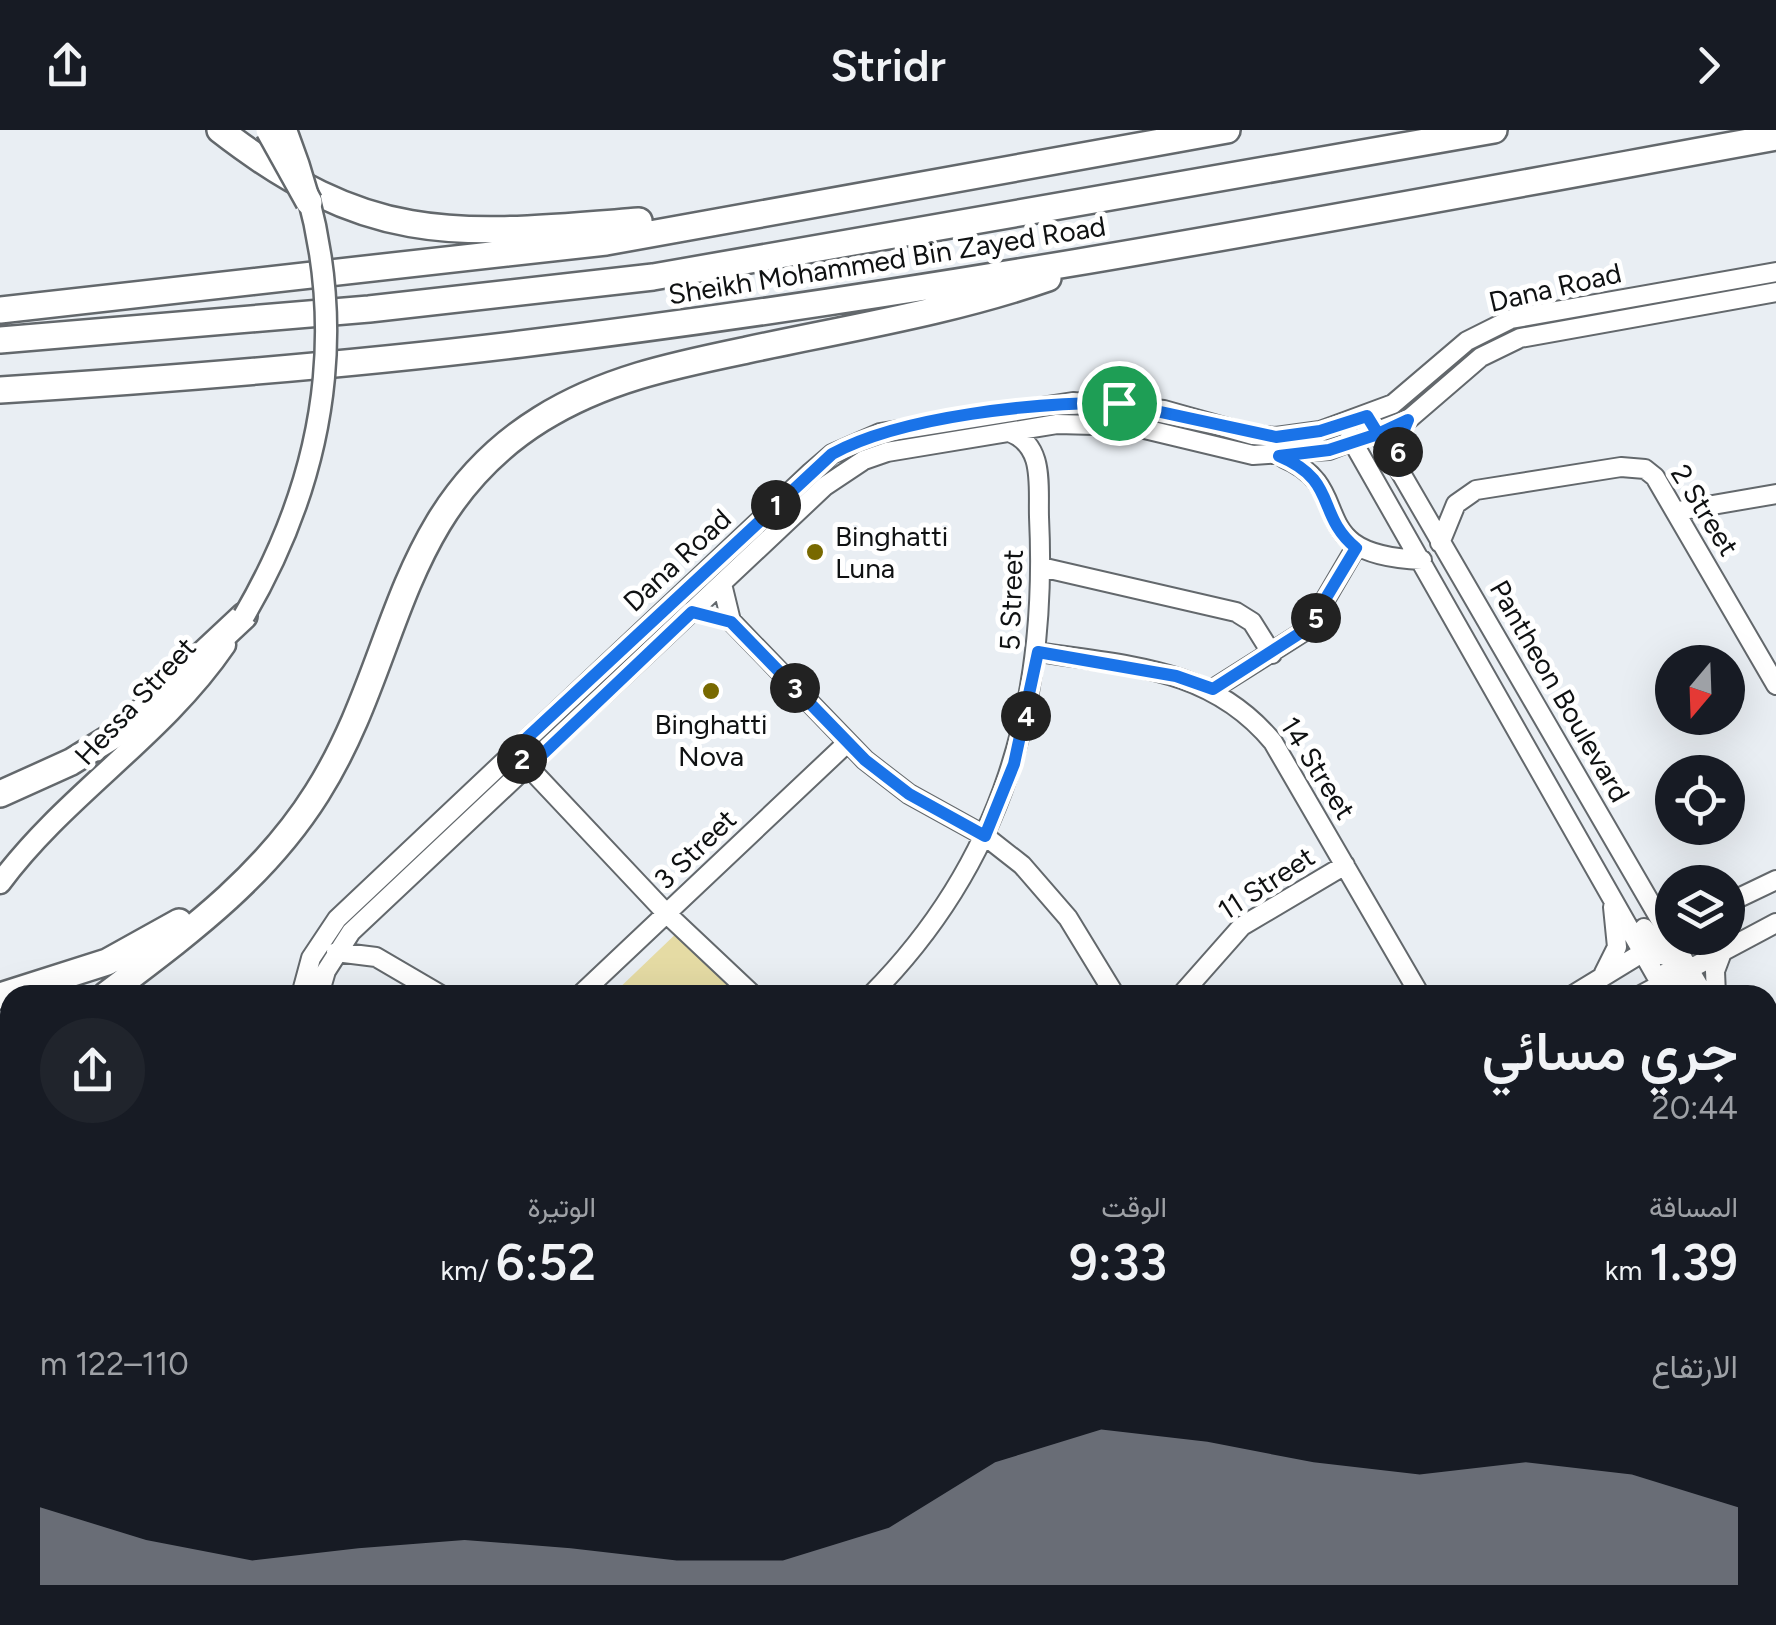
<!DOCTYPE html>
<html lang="ar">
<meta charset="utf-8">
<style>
:root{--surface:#171b24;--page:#20242c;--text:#f1f3f6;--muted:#9ea1a6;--accent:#8c9099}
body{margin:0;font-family:Figtree,Vazirmatn,sans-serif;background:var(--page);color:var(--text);direction:rtl;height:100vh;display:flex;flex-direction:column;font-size:38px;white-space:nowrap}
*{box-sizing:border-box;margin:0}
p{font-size:32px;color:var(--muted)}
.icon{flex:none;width:55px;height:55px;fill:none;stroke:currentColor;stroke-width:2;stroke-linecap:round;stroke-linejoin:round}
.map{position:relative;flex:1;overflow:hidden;direction:ltr}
.panel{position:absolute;left:0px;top:855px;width:1778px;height:640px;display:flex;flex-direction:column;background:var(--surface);border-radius:30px 30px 0 0;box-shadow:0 10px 40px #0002;direction:rtl}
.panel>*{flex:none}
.needle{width:65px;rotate:199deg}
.tools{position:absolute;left:1655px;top:515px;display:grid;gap:20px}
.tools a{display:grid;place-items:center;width:90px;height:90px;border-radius:50%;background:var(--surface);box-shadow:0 10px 40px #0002;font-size:50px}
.pin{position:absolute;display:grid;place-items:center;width:85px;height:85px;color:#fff;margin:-42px;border:5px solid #fff;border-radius:50%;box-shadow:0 2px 10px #0007}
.km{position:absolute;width:50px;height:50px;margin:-25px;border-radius:50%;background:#222;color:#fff;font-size:28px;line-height:50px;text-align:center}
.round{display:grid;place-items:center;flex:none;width:105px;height:105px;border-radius:52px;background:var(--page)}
.headline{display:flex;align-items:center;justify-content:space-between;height:170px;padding:0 40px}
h1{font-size:55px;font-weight:600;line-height:75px}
.metrics{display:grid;grid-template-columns:repeat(3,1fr);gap:15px;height:170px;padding:10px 40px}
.metrics div{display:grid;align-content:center}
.metrics b{font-size:50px;font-weight:600}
.metrics small{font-size:28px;font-weight:400}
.metrics p{font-size:28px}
.chart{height:280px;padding:20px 40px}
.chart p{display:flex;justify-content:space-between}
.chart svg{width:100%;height:180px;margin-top:10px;fill:var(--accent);opacity:.7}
header{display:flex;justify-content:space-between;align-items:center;height:130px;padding:0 40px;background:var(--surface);font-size:45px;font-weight:600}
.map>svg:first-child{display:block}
.green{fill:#e5dba4}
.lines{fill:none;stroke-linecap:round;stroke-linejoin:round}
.minor-casing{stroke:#63686c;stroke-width:22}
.major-casing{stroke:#63686c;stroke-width:25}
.highway-casing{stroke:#63686c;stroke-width:30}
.minor{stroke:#fff;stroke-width:18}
.major{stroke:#fff;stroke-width:20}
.highway{stroke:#fff;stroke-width:25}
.major-bridge-casing{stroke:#63686c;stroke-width:25;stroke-linecap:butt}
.highway-bridge-casing{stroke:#63686c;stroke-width:30;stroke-linecap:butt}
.major-bridge{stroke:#fff;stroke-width:20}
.highway-bridge{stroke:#fff;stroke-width:25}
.route-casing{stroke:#fff;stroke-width:20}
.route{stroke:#1a73e8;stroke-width:12}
.poi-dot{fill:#786900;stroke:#fff;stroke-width:4}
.labels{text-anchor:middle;stroke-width:10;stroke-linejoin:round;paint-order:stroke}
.street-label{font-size:28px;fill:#0f1112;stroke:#fff}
.poi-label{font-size:28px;fill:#0f1112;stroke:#fff;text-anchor:start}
</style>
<header><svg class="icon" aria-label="forward" viewBox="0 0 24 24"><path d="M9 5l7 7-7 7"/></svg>Stridr<svg class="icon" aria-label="share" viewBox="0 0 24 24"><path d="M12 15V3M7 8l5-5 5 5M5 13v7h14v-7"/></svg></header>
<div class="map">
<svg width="1776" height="1495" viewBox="0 0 1776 1495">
<rect width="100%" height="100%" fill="#e9eef3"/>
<path class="green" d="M683 797 753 865H612Z
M1182 1485H1530L1536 1495H1176Z"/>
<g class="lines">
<defs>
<path id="minor" d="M1373 295 1704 865
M1350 307 1667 865
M1284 328C1360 360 1298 425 1422 430
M1678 381 1776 364
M1440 413 1456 374 1476 360 1621 337 1645 339 1655 347 1776 555
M1041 437 1236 482 1252 492 1272 524
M722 454 731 491 865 630 909 664 985 706 1022 735 1068 788 1115 865
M1038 522C1128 536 1211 537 1273 612L1420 865
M1213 559 1308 499 1356 417
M521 629 667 784 753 865
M1728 773 1776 750
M1644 798 1661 824 1689 837
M336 822 376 827 441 865
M1670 837 1689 865
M1604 843 1617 817 1613 777
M301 865 311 828 337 789 811 342 832 324 880 303 1073 272 1164 280 1253 305 1276 307 1320 301 1393 274 1467 211 1511 189 1776 142
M319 865 326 841 351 802 825 356 864 330 887 322 1057 294 1132 296 1253 325 1329 320 1409 289 1481 227 1520 208 1776 162
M580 865 847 613
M871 865C1003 732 1048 571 1039 387 1038 355 1045 315 1009 302
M1181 865 1242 796 1345 735
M1573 865 1650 818
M1641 865 1776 793
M1716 865 1715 841 1724 817
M1768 981 1776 996
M1768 1030 1776 1044
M1768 1450 1776 1442
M543 1485V1495
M1543 1485 1549 1495
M87 1495 88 1485
M106 1495 107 1485
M308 1495 309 1485
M1019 1495 1026 1485
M1064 1495 1070 1485
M1725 1495 1734 1485
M1754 1495 1763 1485"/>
<path id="major" d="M0 753C65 665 163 606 225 515"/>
<path id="highway" d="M220 0C372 118 459 105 639 91
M0 180 606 112 1227 0
M0 210 369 179 653 147 1494 0
M0 260C174 249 348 235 521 214 942 163 1359 83 1776 7
M0 664 71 632 121 601 244 486
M106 865C185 805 263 749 317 663 401 530 393 381 541 289 605 249 675 235 747 220 849 198 950 182 1048 148
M0 866 107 832 179 792
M0 960 10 947"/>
</defs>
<use href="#minor" class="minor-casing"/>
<use href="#major" class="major-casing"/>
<use href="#highway" class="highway-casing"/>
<use href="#minor" class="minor"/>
<use href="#major" class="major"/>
<use href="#highway" class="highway"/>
<defs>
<path id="major-bridge" d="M244 486C334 332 353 168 286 0"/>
<path id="highway-bridge" d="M269 0 309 72"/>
</defs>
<use href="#major-bridge" class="major-bridge-casing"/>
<use href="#highway-bridge" class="highway-bridge-casing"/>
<use href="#major-bridge" class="major-bridge"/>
<use href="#highway-bridge" class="highway-bridge"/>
</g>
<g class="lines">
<defs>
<path id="route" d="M1119 273C1039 272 901 286 832 324L514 620 528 638 692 482 731 492 865 630 909 664 985 706 1014 634 1038 522 1176 546 1213 559 1308 498 1356 418C1315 384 1339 351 1279 326L1329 320 1378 304 1399 341 1398 314 1408 290 1378 304 1367 286 1320 301 1276 307 1119 273"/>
</defs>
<use href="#route" class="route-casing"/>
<use href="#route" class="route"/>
</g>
<g class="poi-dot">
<circle cx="815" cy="422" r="10"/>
<circle cx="711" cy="561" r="10"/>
</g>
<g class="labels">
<g class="street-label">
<text transform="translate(887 130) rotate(-9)" y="10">Sheikh Mohammed Bin Zayed Road</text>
<text transform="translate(1555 157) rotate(-13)" y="10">Dana Road</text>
<text transform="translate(1705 380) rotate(58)" y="10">2 Street</text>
<text transform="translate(677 430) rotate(-43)" y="10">Dana Road</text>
<text transform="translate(1011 470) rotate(-88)" y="10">5 Street</text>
<text transform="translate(1560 561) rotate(60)" y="10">Pantheon Boulevard</text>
<text transform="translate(135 571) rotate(-47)" y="10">Hessa Street</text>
<text transform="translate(1318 638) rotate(58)" y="10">14 Street</text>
<text transform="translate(695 719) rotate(-44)" y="10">3 Street</text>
<text transform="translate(1266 753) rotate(-33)" y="10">11 Street</text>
</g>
<g class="poi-label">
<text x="835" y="416">Binghatti<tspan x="835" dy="32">Luna</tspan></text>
<text x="711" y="604" text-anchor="middle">Binghatti<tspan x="711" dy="32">Nova</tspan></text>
</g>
</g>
</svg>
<div class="tools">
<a><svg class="needle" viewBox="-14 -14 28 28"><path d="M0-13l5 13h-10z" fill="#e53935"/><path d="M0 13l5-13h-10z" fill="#9ea1a6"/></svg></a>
<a><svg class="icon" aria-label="locate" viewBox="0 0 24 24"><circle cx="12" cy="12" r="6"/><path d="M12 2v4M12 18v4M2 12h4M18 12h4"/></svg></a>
<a><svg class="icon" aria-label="layers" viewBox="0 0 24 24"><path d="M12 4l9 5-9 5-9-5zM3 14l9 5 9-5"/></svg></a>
</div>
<div class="pin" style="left:1119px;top:273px;background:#1e9e55"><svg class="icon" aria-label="arrive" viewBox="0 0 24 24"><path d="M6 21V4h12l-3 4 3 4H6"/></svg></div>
<b class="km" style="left:776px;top:375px">1</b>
<b class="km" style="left:522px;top:629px">2</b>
<b class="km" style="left:795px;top:558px">3</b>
<b class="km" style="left:1026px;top:586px">4</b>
<b class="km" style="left:1316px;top:488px">5</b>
<b class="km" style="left:1398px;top:322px">6</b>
<section class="panel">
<div class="headline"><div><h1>جري مسائي</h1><p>20:44</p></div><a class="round"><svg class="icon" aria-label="share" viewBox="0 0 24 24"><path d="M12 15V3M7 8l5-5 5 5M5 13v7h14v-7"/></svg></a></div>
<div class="metrics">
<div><p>المسافة</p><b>1.39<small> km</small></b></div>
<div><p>الوقت</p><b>9:33</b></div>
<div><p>الوتيرة</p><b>6:52<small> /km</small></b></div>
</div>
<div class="chart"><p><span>الارتفاع</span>110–122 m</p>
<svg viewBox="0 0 160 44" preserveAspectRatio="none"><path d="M0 44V25L10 33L20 38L30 35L40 33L50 35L60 38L70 38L80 30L90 14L100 6L110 9L120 14L130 17L140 14L150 17L160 25V44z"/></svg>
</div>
</section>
</div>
